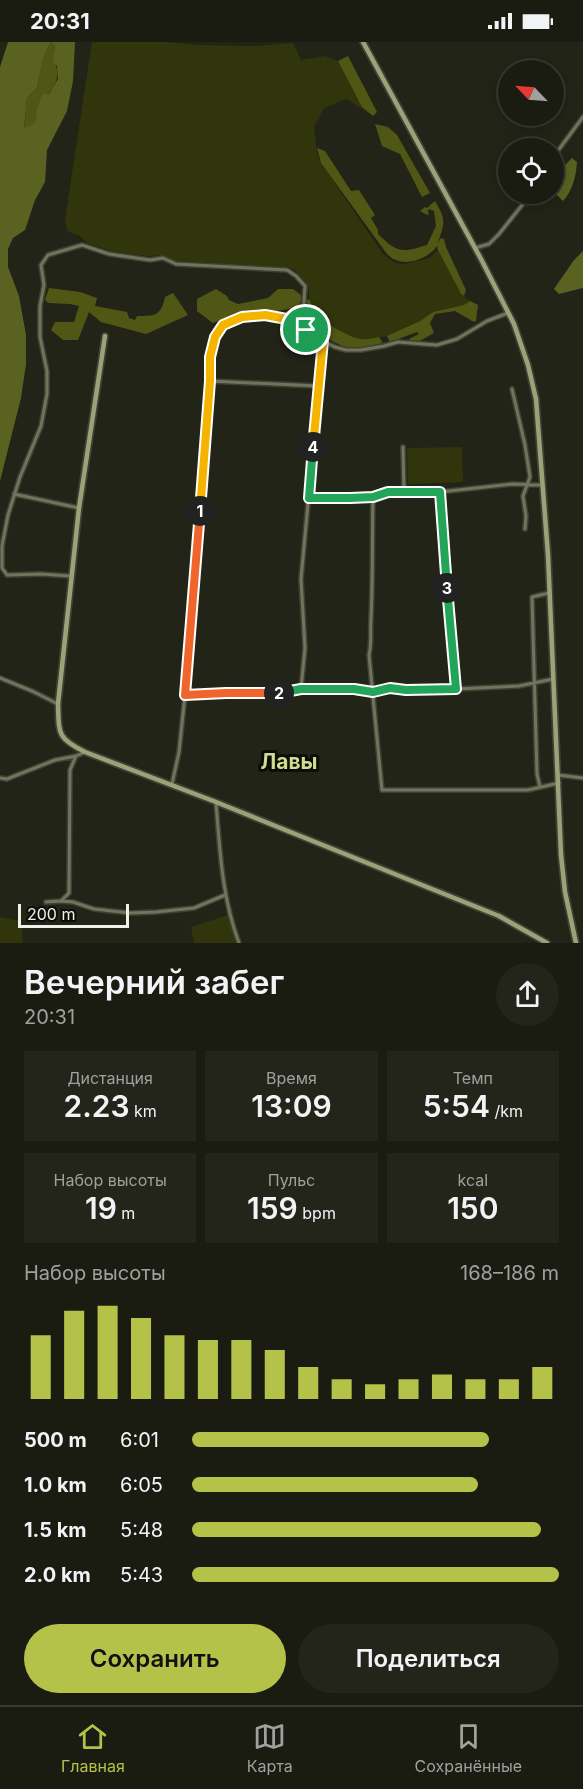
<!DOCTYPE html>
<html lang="ru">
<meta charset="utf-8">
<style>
:root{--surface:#1a1b11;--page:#23241a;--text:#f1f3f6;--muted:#9fa19f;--line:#383931;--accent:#b4c24a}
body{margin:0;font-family:Inter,sans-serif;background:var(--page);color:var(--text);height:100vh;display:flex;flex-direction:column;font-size:22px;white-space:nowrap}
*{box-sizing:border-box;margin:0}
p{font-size:20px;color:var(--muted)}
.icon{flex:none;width:33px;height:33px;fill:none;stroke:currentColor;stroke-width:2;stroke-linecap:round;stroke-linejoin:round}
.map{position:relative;height:901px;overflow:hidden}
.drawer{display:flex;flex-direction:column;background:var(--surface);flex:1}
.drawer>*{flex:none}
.needle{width:39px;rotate:295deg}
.buttons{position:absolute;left:498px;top:18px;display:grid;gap:12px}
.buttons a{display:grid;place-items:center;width:66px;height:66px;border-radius:50%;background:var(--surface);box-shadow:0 3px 15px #0003,0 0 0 2px var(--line);font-size:30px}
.scale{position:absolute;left:18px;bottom:15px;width:111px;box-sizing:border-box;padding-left:6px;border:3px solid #f0f1e9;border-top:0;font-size:16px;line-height:21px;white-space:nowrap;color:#f0f1e9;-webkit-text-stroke:4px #0c0d07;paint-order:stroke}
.pin{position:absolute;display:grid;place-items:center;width:51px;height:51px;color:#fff;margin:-26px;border:3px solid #fff;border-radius:50%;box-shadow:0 2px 6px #0007}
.km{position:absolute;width:30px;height:30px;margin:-15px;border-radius:50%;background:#222;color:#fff;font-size:16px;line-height:30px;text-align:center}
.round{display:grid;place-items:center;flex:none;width:63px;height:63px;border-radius:32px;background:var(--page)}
.headline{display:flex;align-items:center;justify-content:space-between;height:102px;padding:0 24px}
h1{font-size:33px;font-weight:600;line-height:45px}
.metrics{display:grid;grid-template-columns:repeat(3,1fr);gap:9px;height:102px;padding:6px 24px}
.metrics div{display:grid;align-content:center;border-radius:0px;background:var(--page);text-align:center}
.metrics b{font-size:30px;font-weight:600}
.metrics small{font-size:16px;font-weight:400}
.metrics p{font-size:16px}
.chart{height:168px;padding:12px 24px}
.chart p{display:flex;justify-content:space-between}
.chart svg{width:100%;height:108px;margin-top:6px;stroke:var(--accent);stroke-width:6}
.primary-button{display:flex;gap:12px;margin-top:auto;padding:12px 24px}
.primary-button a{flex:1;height:69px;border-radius:36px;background:var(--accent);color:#111;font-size:24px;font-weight:600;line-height:69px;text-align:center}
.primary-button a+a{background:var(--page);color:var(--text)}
ul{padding:0 24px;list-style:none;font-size:20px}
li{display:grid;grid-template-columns:96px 72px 1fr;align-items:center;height:45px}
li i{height:15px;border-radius:8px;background:var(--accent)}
.status{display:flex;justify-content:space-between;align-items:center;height:42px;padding:0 30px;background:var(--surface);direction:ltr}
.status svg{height:16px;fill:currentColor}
.tab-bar{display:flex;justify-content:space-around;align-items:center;height:84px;border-top:2px solid var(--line);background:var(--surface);font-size:16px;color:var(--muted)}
.tab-bar a{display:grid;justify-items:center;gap:3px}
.tab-bar .active{color:var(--accent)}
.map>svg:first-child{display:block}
.green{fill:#31350b}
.forest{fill:#505715}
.water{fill:#5a6222}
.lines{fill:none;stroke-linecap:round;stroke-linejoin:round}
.street-casing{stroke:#3f4134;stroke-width:6}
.secondary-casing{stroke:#3f4134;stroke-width:8}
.street{stroke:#6f745a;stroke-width:3}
.secondary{stroke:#9ba278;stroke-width:4.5}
.split-1-casing{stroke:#fff;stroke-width:12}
.split-2-casing{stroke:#fff;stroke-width:12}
.split-3-casing{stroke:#fff;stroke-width:12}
.split-4-casing{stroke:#fff;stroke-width:12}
.split-5-casing{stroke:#fff;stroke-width:12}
.split-1{stroke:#f5b400;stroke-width:8}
.split-2{stroke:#f0652b;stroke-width:8}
.split-3{stroke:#22a559;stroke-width:8}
.split-4{stroke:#22a559;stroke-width:8}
.split-5{stroke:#f5b400;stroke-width:8}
.labels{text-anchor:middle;stroke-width:6;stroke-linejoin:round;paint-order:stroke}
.quarter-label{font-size:21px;font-weight:bold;fill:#d0dc8f;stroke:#0c0d07}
</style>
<div class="status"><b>20:31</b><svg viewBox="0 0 49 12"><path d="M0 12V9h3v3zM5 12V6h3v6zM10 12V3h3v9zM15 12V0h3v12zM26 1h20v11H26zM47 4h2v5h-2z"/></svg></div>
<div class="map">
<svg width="583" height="901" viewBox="0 0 583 901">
<rect width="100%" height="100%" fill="#222417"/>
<path class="green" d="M92 0H167L195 3 258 4 293 1 301 18 324 14 338 19 362 64 373 73 346 57 324 66 314 85 317 112 321 121 383 212 395 221 404 222 429 216 438 208 461 252 470 259 465 263 433 270 420 279 387 294 364 298 353 296 329 283 310 263 308 243 295 228 288 225 176 219 163 213 147 214 111 209 87 201 80 194 67 189 65 178Z
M462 405 463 440 408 442 407 406Z
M228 873 237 901H194L191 885Z
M0 875 21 879 23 901H0Z"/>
<path class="forest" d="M51 0 55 5 53 16C65 40 50 46 39 66 32 77 42 79 24 87L27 56 37 46 44 14Z
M348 14 377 70 373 74 362 65 338 19Z
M375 82 388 85 397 93 430 151 422 155 400 112 382 104Z
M317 106 325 109 351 149 359 148 375 173 371 176 378 188V192C397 211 402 211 427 203L436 184 434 169 429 167 428 169 429 173 425 172 420 169 425 165 427 166 435 159C446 178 445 179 438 201L441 196 444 197 446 205 466 248 464 254 461 252 438 208 437 204C430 215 409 224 396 218 392 217 390 214 387 212L321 121Z
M49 246 80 250 97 256 95 264 127 270 129 276 135 278 137 274C155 274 161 274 165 255L173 251 188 273 146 292 101 280 89 270 78 298H63L51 288 55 280H74L79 264 70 262 48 261 45 258Z
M216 247 227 254 229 258 238 262 268 256 278 247H293L301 253V259L298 266 229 275 213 281 197 269V257Z
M306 257 310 258C311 274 346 295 361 297 367 298 373 296 379 295L383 301 367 305H345L325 296 313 277 306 272Z
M470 259 478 263 476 279 474 280 455 269 435 272 430 281 434 291 418 300 409 299V297L419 292 417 290 390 300 387 294 420 279 433 270 464 263Z"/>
<path class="water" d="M8 0H51L44 14 37 46 27 56 24 86C38 81 35 79 37 67 38 62 41 57 43 52H49L58 37 57 24 53 20V15L55 5 51 0H75L73 39 67 69 47 108 45 140 35 158 25 188 13 196 8 207V225L19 254 26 293V322L21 356 0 439V25Z
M572 116 577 120C576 134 573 148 563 159L557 153 555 148 563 125Z
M583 209V246L559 252 554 247 574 218Z"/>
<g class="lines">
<defs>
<path id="street" d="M554 114 583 75
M475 206 489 202 499 192 531 152
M210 339 318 344
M512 347 525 403 530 435 523 454 526 474 525 487
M403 405 404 450
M440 450 456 647
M14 452 79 466
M373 455C372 495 373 536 371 576 370 589 372 600 369 613L382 748H528L559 741
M309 456H350L373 455 388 450H440L512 442 543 443
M71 534 41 532 7 533 2 526V504L8 473 20 435 41 384 47 352V329L40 295V264L44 243 41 223 48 213 82 203 109 212 150 218 163 216 176 222 287 228 296 234 305 244 303 276 306 288
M0 636 32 649 58 662
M301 647 305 606 301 537 323 299
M185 653 226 651H280L301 647H354L373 650 390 646 406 648 456 647 519 644 553 637
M558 733 583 736
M0 736 7 737 55 718 76 714 85 710
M172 742 179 710 185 653 210 339V315L215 295 223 283 242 275 265 273 292 278 323 299 335 305 346 308H361L384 304 398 300 437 303 457 297 487 279 508 271
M540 745 537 732 532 555 549 551
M216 761C220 809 222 856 239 901
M61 859 69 851 70 728 76 714
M46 860 61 859 73 860 94 867 130 871 156 870 194 866 225 853"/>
<path id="secondary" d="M363 0 481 217 514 282 528 323 536 357 548 513 561 813 565 850 576 901
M105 294 79 466 58 662C59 692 57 696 85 710L216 760 499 874 547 901"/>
</defs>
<use href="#street" class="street-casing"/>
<use href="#secondary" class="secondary-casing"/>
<use href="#street" class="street"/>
<use href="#secondary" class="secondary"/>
</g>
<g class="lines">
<defs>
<path id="split-1" d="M200 469 210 339V315L215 295 223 283 242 275 265 273 292 278 306 288"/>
<path id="split-2" d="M200 469 185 653 226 651H279"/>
<path id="split-3" d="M279 651 301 647H354L373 650 390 646 406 648 456 647 447 546"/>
<path id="split-4" d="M313 405 309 456H350L373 455 388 450H440L447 546"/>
<path id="split-5" d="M306 288 323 299 313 405"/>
</defs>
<use href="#split-1" class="split-1-casing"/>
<use href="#split-2" class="split-2-casing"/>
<use href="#split-3" class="split-3-casing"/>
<use href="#split-4" class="split-4-casing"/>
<use href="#split-5" class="split-5-casing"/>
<use href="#split-1" class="split-1"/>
<use href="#split-2" class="split-2"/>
<use href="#split-3" class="split-3"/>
<use href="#split-4" class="split-4"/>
<use href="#split-5" class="split-5"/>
</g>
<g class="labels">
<g class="quarter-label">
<text x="289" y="727">Лавы</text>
</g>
</g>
</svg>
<div class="buttons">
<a><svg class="needle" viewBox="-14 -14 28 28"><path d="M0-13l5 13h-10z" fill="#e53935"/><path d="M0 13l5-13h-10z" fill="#9fa19f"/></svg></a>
<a><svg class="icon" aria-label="locate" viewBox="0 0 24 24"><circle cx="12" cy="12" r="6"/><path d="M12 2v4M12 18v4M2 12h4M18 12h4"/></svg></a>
</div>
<div class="scale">200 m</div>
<div class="pin" style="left:306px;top:288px;background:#1e9e55"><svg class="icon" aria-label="arrive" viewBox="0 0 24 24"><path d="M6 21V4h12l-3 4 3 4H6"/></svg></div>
<b class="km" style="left:200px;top:469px">1</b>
<b class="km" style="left:279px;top:651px">2</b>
<b class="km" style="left:447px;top:546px">3</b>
<b class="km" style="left:313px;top:405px">4</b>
</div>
<section class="drawer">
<div class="headline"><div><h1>Вечерний забег</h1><p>20:31</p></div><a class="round"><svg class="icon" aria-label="share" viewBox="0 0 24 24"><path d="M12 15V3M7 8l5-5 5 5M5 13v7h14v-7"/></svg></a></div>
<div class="metrics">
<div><p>Дистанция</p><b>2.23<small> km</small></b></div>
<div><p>Время</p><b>13:09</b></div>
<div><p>Темп</p><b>5:54<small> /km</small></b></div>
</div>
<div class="metrics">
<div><p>Набор высоты</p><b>19<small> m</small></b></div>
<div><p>Пульс</p><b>159<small> bpm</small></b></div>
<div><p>kcal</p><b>150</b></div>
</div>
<div class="chart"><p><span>Набор высоты</span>168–186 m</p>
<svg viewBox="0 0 160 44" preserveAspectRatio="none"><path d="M5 44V18M15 44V8M25 44V6M35 44V11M45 44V18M55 44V20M65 44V20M75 44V24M85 44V31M95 44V36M105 44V38M115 44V36M125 44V34M135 44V36M145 44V36M155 44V31"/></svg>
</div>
<ul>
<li><b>500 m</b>6:01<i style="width:81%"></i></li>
<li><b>1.0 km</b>6:05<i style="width:78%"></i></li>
<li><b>1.5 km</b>5:48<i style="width:95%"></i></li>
<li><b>2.0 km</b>5:43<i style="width:100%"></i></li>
</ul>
<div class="primary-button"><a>Сохранить</a><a>Поделиться</a></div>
</section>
<nav class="tab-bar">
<a class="active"><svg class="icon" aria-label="home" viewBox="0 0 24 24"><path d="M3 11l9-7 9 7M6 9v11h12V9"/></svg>Главная</a>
<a><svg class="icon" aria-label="map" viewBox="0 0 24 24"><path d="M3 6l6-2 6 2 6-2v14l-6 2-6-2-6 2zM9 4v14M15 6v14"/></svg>Карта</a>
<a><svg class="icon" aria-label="saved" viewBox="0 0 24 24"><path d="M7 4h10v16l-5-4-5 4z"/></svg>Сохранённые</a>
</nav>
